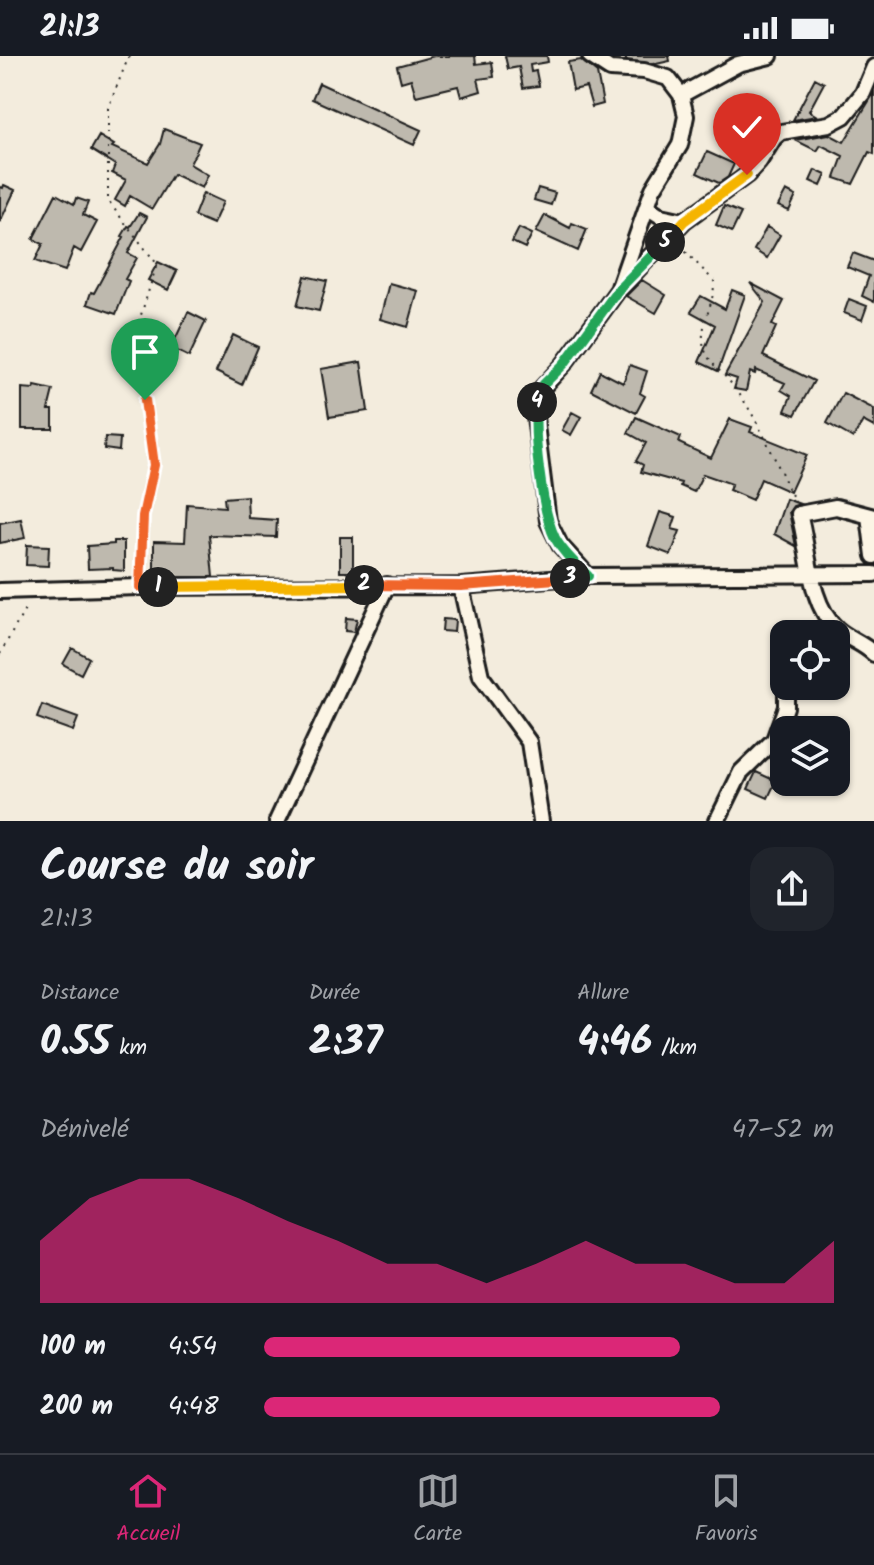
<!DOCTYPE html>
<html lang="fr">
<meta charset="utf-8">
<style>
:root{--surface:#171b24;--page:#20242c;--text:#f1f3f6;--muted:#9ea1a6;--line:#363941;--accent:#db2777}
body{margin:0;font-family:Kalam,sans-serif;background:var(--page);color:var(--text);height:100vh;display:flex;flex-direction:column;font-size:30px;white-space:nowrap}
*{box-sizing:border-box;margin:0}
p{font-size:26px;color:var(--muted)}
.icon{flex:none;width:44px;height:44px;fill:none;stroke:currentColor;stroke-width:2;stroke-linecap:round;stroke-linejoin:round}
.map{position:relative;height:765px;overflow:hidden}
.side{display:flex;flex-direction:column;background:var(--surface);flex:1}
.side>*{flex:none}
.buttons{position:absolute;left:770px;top:564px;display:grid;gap:16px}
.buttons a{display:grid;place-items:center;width:80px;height:80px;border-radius:16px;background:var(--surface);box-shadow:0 2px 6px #0004;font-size:40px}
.pin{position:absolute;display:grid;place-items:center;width:68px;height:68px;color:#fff;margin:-82px -34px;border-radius:50% 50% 50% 0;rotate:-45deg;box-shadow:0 0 8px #0007}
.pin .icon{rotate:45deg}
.km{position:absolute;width:40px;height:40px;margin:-20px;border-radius:50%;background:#222;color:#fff;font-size:22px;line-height:40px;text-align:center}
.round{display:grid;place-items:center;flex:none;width:84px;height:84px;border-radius:24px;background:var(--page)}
.summary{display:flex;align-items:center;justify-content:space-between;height:136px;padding:0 40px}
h1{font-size:44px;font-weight:700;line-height:60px}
.stats{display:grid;grid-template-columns:repeat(3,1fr);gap:12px;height:136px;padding:8px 40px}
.stats div{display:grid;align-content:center}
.stats b{font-size:40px;font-weight:700}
.stats small{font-size:22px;font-weight:400}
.stats p{font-size:22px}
.chart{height:224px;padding:16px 40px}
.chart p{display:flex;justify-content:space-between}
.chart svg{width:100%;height:144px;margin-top:8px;fill:var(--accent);opacity:.7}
ul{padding:0 40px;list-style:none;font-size:26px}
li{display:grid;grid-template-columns:128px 96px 1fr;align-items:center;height:60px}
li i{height:20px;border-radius:10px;background:var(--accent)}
.status{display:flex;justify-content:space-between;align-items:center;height:56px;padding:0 40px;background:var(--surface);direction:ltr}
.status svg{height:22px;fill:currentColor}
.menu{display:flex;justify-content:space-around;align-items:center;height:112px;border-top:2px solid var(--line);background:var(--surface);font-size:22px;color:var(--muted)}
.menu a{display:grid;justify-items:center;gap:4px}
.menu .on{color:var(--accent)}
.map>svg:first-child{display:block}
.building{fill:#beb9ae;stroke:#1c1c1c;stroke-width:2}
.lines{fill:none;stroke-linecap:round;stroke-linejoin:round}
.minor-casing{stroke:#1c1c1c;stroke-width:20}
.path{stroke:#1c1c1c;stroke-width:2;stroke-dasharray:2 6;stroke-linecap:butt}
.minor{stroke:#fcf5e5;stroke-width:14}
.split-1-casing{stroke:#fff;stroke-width:16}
.split-2-casing{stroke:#fff;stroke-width:16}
.split-3-casing{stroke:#fff;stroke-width:16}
.split-4-casing{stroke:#fff;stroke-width:16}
.split-5-casing{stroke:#fff;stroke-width:16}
.split-6-casing{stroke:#fff;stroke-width:16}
.split-1{stroke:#f0652b;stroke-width:10}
.split-2{stroke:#f5b400;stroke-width:10}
.split-3{stroke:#f0652b;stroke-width:10}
.split-4{stroke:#22a559;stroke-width:10}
.split-5{stroke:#22a559;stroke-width:10}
.split-6{stroke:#f5b400;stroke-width:10}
</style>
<div class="status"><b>21:13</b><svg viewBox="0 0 49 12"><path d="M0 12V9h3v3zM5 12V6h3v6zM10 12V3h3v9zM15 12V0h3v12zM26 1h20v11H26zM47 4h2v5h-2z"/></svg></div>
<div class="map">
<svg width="874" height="765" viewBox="0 0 874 765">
<rect width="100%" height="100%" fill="#f3ecdd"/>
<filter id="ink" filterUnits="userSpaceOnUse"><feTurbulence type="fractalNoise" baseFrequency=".0125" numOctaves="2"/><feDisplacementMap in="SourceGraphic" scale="16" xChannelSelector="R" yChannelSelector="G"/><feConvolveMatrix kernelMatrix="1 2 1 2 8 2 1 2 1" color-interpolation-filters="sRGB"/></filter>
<g filter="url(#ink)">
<path class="building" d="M434 0H475L476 8 492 6 494 21 478 23 481 35 461 41 458 30 416 40 411 23 401 26 397 10Z
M505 0H547L548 6 530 9 531 16 536 15 539 30 523 32 519 11 508 13Z
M625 0H669L670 5 656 8 626 4Z
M581 4 597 17 603 48 592 51 586 31 573 34 568 6Z
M815 22 824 27 809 55 817 60 793 64Z
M319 27 421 74 414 89 312 43Z
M874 37V98L869 96 853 128 835 122 843 100 821 89 817 95 795 84 829 78 844 86Z
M749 38 766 44 749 79 732 70Z
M164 73 200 87 190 108 208 119 202 132 173 118 152 153 130 140 125 150 115 144 126 124 112 117 115 109 91 94 99 80 114 89 112 91 148 107 160 88Z
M707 96 734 108 728 121 719 127 697 117Z
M815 114 826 119 821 130 810 125Z
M4 129 15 134 0 166V131L3 132Z
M538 132 555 137 551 149 534 144Z
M786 135 796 140 789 155 778 150Z
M203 137 223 146 213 168 194 160Z
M56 138 74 148 76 142 88 146 83 159 97 166 81 196 74 192 65 215 35 205 43 188 33 183Z
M724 150 741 157 732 176 716 169Z
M139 157 147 161 128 197 137 202 125 223 129 225 116 258 87 248 91 236 94 237 124 181 122 180 128 170 130 171Z
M545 159 570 172 572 167 587 173 578 195 536 176Z
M767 171 780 179 767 202 754 194Z
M519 172 532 178 525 192 512 186Z
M853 197 874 205V246L862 240 869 220 847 211Z
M158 206 177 215 168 234 148 224Z
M305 220 327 225 319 255 297 250Z
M642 224 666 239 656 257 626 240Z
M389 227 418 235 408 271 380 263Z
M750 227 784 245 772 269 776 271 763 300 814 325 795 359 785 355 791 340 781 334 785 327 756 314 755 318 750 316 746 335 734 333 737 323 725 319 765 246Z
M732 234 745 239 718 315 699 306 715 269 691 256 701 240 725 253Z
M849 243 867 250 862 264 844 257Z
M188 256 206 265 189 301 171 292Z
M233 279 258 291 242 329 216 316Z
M361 306 368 355 329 361 321 313Z
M630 309 647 315 640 337 645 340 636 357 591 334 600 315 623 327Z
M35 330 53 334 48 354H53V373H22V332L34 333Z
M843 337 874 353V371L863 365 853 382 827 367Z
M572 356 581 361 571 379 562 374Z
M636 361 681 381 679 387 711 402 730 363 752 371 750 376 807 399 790 436 761 423 752 444 729 434 732 428 703 418 694 436 680 430 681 427 641 416 643 409 636 405 646 387 628 377Z
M105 381 120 382 119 395 104 393Z
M247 440 248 462 277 464 276 481 209 479 213 521H154V485L185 486 187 448 225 451 224 442Z
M786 443 800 448 793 450 789 456 796 490 774 478Z
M660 456 676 461 672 473 680 475 671 499 648 490Z
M21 463 25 482 0 487V467Z
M340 481H353V516H340Z
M114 485H124V515L113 514V512L88 513 87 490 114 488Z
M27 489 49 490 48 510 26 509Z
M346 562 357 563 354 576 345 575Z
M443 563 455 564 454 576 442 575Z
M72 592 89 602 81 618 63 608Z
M42 649 78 662 73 675 37 662Z
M756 716 776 725 768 742 748 733Z"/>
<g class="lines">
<defs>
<path id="minor" d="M590 0 610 13 644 15 668 22 681 39 686 60 680 89 653 133 619 231
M681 39 738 8 770 0
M647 151 661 160 684 165
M869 460 874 500
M874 461 836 451 799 458C809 492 808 547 837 573 848 583 863 587 874 598
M588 520 560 489 548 465 535 361 541 333 564 308 618 234 684 165 747 119 759 106 774 82 781 76 829 68 844 60 863 37 874 11
M461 530 481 620 529 686 541 765
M0 535 140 531 461 530 588 520 874 518
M277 765 387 529
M717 765 741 716 774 684 786 651V630"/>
</defs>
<use href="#minor" class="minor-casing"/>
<path class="path" d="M129 0 108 52V145L157 208 135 278 154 409 143 460 141 516
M680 190 714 225C715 246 701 266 703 286 705 304 719 313 730 326 757 358 776 407 795 446
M0 598 27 550"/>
<use href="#minor" class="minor"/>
</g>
</g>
<g class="lines" filter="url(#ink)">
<defs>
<path id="split-1" d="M145 344 154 409 143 460 140 531H158"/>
<path id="split-2" d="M158 531 364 529"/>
<path id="split-3" d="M364 529 461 530 570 522"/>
<path id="split-4" d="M537 346C532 374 542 456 555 482 563 497 576 508 588 520L570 522"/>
<path id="split-5" d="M537 346 543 329 564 308 618 234 665 186"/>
<path id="split-6" d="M665 186 684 165 747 119"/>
</defs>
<use href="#split-1" class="split-1-casing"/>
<use href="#split-2" class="split-2-casing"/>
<use href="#split-3" class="split-3-casing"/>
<use href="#split-4" class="split-4-casing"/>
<use href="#split-5" class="split-5-casing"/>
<use href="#split-6" class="split-6-casing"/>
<use href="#split-1" class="split-1"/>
<use href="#split-2" class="split-2"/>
<use href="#split-3" class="split-3"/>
<use href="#split-4" class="split-4"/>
<use href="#split-5" class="split-5"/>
<use href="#split-6" class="split-6"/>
</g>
</svg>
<div class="buttons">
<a><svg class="icon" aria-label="locate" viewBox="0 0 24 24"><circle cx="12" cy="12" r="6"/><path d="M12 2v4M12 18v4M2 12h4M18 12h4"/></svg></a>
<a><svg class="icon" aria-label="layers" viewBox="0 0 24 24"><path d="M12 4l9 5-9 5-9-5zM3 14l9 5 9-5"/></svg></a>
</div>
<div class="pin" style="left:145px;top:344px;background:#1e9e55"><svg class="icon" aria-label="arrive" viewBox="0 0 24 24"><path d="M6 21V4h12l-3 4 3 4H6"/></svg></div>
<div class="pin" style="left:747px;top:119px;background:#d93025"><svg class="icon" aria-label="check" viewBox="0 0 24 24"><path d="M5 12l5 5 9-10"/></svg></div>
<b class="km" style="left:158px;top:531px">1</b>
<b class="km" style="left:364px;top:529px">2</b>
<b class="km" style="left:570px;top:522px">3</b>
<b class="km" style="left:537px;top:346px">4</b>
<b class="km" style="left:665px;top:186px">5</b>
</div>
<section class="side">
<div class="summary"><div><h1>Course du soir</h1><p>21:13</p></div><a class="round"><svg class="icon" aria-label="share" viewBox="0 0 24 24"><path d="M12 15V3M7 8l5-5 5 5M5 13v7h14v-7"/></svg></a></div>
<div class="stats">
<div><p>Distance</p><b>0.55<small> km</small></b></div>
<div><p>Durée</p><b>2:37</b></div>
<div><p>Allure</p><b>4:46<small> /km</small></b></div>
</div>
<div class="chart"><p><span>Dénivelé</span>47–52 m</p>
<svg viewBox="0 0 160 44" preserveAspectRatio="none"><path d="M0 44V25L10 12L20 6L30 6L40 12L50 19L60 25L70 32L80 32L90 38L100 32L110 25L120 32L130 32L140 38L150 38L160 25V44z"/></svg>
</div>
<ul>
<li><b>100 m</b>4:54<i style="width:73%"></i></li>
<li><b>200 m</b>4:48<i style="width:80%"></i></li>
</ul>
</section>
<nav class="menu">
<a class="on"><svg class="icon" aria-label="home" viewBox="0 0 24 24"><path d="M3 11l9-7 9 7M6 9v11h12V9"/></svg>Accueil</a>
<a><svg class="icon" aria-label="map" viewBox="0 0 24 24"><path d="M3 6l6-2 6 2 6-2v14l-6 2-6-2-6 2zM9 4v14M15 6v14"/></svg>Carte</a>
<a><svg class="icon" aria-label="saved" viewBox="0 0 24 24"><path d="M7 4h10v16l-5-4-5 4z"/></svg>Favoris</a>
</nav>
